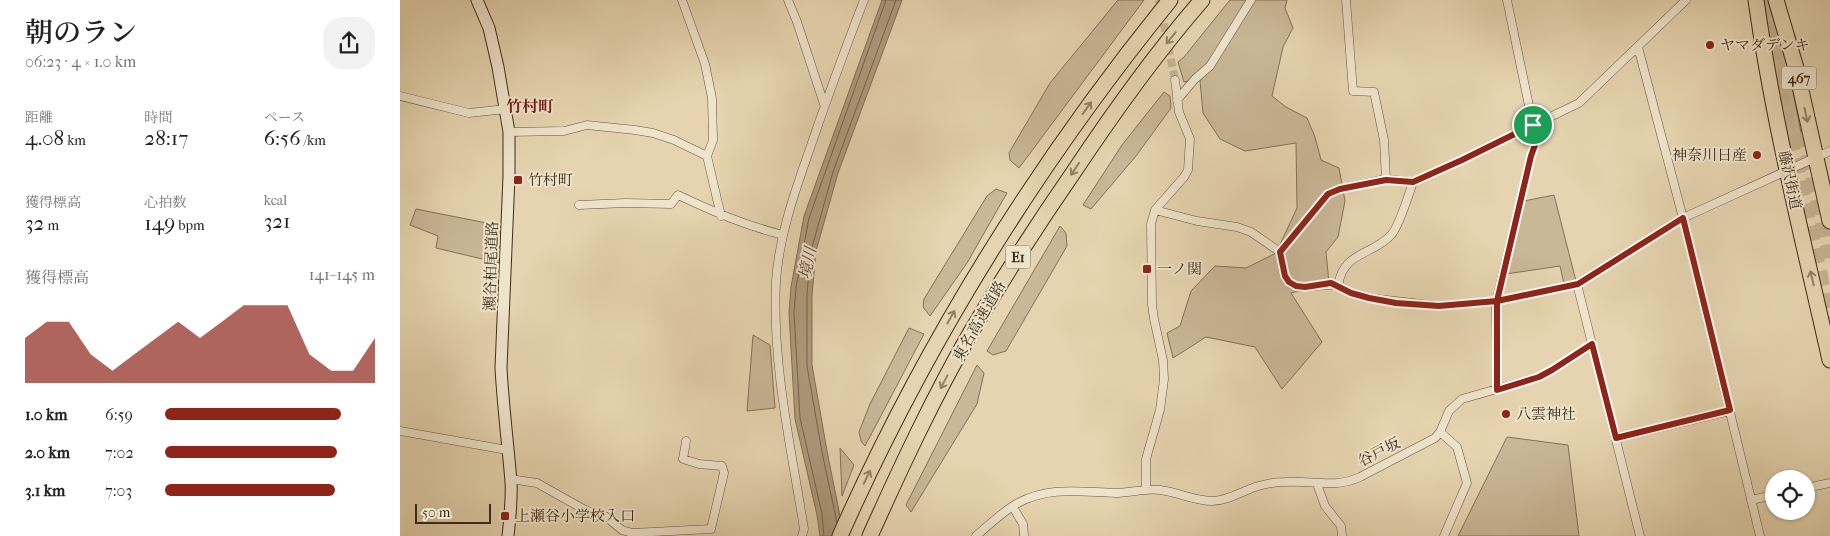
<!DOCTYPE html>
<html lang="ja">
<meta charset="utf-8">
<style>
:root{--surface:#fff;--page:#f2f2f2;--text:#222;--muted:#767676;--accent:#8f2418}
body{margin:0;font-family:"IM FELL French Canon","Noto Serif JP",serif;background:var(--page);color:var(--text);height:100vh;display:flex;flex-direction:column;font-size:19px;white-space:nowrap}
*{box-sizing:border-box;margin:0}
p{font-size:16px;color:var(--muted)}
.icon{flex:none;width:28px;height:28px;fill:none;stroke:currentColor;stroke-width:2;stroke-linecap:round;stroke-linejoin:round}
.map{position:relative;flex:1;overflow:hidden}
.details{display:flex;flex-direction:column;background:var(--surface);width:400px}
.details>*{flex:none}
.buttons{position:absolute;left:1365px;top:470px;display:grid;gap:10px}
.buttons a{display:grid;place-items:center;width:50px;height:50px;border-radius:50%;background:var(--surface);box-shadow:0 1px 4px #0004;font-size:25px}
.scale{position:absolute;left:15px;bottom:12px;width:76px;box-sizing:border-box;padding-left:5px;border:2px solid #412b1a;border-top:0;font-size:14px;line-height:18px;white-space:nowrap;color:#412b1a;-webkit-text-stroke:4px #eee3cb;paint-order:stroke}
.pin{position:absolute;display:grid;place-items:center;width:42px;height:42px;color:#fff;margin:-21px;border:2px solid #fff;border-radius:50%;box-shadow:0 1px 5px #0007}
.round{display:grid;place-items:center;flex:none;width:52px;height:52px;border-radius:20px;background:var(--page)}
.headline{display:flex;align-items:center;justify-content:space-between;height:85px;padding:0 25px}
h1{font-size:28px;font-weight:600;line-height:38px}
.metrics{display:grid;grid-template-columns:repeat(3,1fr);gap:8px;height:85px;padding:5px 25px}
.metrics div{display:grid;align-content:center}
.metrics b{font-size:21px;font-weight:600}
.metrics small{font-size:14px;font-weight:400}
.metrics p{font-size:14px}
.chart{height:140px;padding:10px 25px}
.chart p{display:flex;justify-content:space-between}
.chart svg{width:100%;height:90px;margin-top:5px;fill:var(--accent);opacity:.7}
ul{padding:0 25px;list-style:none;font-size:16px}
li{display:grid;grid-template-columns:80px 60px 1fr;align-items:center;height:38px}
li i{height:12px;border-radius:6px;background:var(--accent)}
main{display:flex;flex:1;min-height:0}
.map>svg:first-child{display:block}
.green{fill:#c9b796;stroke:#857158}
.water{fill:#ad9b7c;stroke:#826e55}
.lines{fill:none;stroke-linecap:round;stroke-linejoin:round}
.shore{stroke:#77634b;stroke-width:1}
.street-tunnel{stroke:#c4b291;stroke-width:8;stroke-dasharray:8 4;stroke-linecap:butt}
.highway-tunnel{stroke:#c4b291;stroke-width:15;stroke-dasharray:15 8;stroke-linecap:butt}
.street-casing{stroke:#6a553f;stroke-width:9}
.secondary-casing{stroke:#412b1a;stroke-width:13}
.highway-casing{stroke:#412b1a;stroke-width:17}
.street{stroke:#eee3cb;stroke-width:8}
.secondary{stroke:#eee3cb;stroke-width:11}
.highway{stroke:#e5d4af;stroke-width:15}
.oneway{stroke:#938064}
.route-casing{stroke:#fff;stroke-width:10}
.route{stroke:#8f2418;stroke-width:6}
.poi-dot{fill:#8f2418;stroke:#eee3cb;stroke-width:2}
.labels{text-anchor:middle;stroke-width:4;stroke-linejoin:round;paint-order:stroke}
.shield{fill:#eee3cb;stroke:#75624f;stroke-width:1}
.shield-label{font-size:14px;font-weight:bold;fill:#412b1a}
.poi-label{font-size:15px;fill:#412b1a;stroke:#eee3cb;text-anchor:start}
.street-label{font-size:15px;fill:#412b1a;stroke:#eee3cb}
.neighbourhood-label{font-size:16px;font-weight:bold;fill:#7a1f14;stroke:#eee3cb}
.water-label{font-size:16px;font-style:italic;fill:#5c4732;stroke:#eee3cb}
</style>
<main>
<section class="details">
<div class="headline"><div><h1>朝のラン</h1><p>06:23 · 4 × 1.0 km</p></div><a class="round"><svg class="icon" aria-label="share" viewBox="0 0 24 24"><path d="M12 15V3M7 8l5-5 5 5M5 13v7h14v-7"/></svg></a></div>
<div class="metrics">
<div><p>距離</p><b>4.08<small> km</small></b></div>
<div><p>時間</p><b>28:17</b></div>
<div><p>ペース</p><b>6:56<small> /km</small></b></div>
</div>
<div class="metrics">
<div><p>獲得標高</p><b>32<small> m</small></b></div>
<div><p>心拍数</p><b>149<small> bpm</small></b></div>
<div><p>kcal</p><b>321</b></div>
</div>
<div class="chart"><p><span>獲得標高</span>141–145 m</p>
<svg viewBox="0 0 160 44" preserveAspectRatio="none"><path d="M0 44V22L10 14L20 14L30 30L40 38L50 30L60 22L70 14L80 22L90 14L100 6L110 6L120 6L130 30L140 38L150 38L160 22V44z"/></svg>
</div>
<ul>
<li><b>1.0 km</b>6:59<i style="width:84%"></i></li>
<li><b>2.0 km</b>7:02<i style="width:82%"></i></li>
<li><b>3.1 km</b>7:03<i style="width:81%"></i></li>
</ul>
</section>
<div class="map">
<svg width="1430" height="536" viewBox="0 0 1430 536">
<rect width="100%" height="100%" fill="#e5d4af"/>
<filter id="stains"><feTurbulence type="fractalNoise" baseFrequency=".004" numOctaves="4"/><feColorMatrix values="0 0 0 0 .2 0 0 0 0 .09 0 0 0 0 .02 0 0 0 .5 -.17"/></filter>
<radialGradient id="worn" r=".72"><stop offset=".6" stop-color="#630" stop-opacity="0"/><stop offset="1" stop-color="#630" stop-opacity=".3"/></radialGradient>
<path class="green" d="M718 0H744L619 168 610 160 609 153 650 83Z
M830 0H851L841 17 855 0H887L885 8 893 28 883 47 872 96 886 107 907 118 915 137 921 160 939 168 945 201 938 237 926 252 929 283 891 293 922 342 882 389 855 347 806 337 773 358 767 333 780 326 791 291 815 266 846 268 876 253 897 208 896 143 845 151 820 139 803 113 800 81 807 69 795 79 784 82 778 62 784 57Z
M1362 0H1372L1383 40 1402 138 1384 142Z
M764 92 770 96 771 108 736 156 691 209 683 205 722 145Z
M596 189 607 193 567 263 530 316 523 307 524 299 587 196Z
M1154 195 1176 281 1164 284 1160 266 1106 274 1124 201Z
M16 209 102 226 99 263 36 248 38 236 10 225Z
M660 226 666 233 667 246 606 351 593 355 587 351Z
M509 328 524 334 465 446 461 441 459 432 470 404Z
M353 335 370 345 375 408 347 411Z
M577 365 584 373 577 404 511 512 506 505Z
M1107 437 1168 445 1179 536H1058Z
M440 448 454 465 442 496Z"/>
<path class="water" d="M482 0H502L438 173 416 251 412 295V365L427 451 444 536H420L417 515 395 419 389 313 391 287 404 216Z"/>
<g class="lines">
<path class="shore" d="M437 523 422 452 407 366V294L411 251 433 172 496 0
M424 536 422 514 400 418 394 313 396 287 409 218 486 0"/>
<path class="street-tunnel" d="M759 0 775 80"/>
<path class="highway-tunnel" d="M1371 0V27L1383 102 1430 321
M1403 132 1430 258"/>
<defs>
<path id="street" d="M282 0 305 64 312 98 313 140 307 156 321 216
M388 0 397 22 424 104
M946 0 953 91 974 92 984 140 986 179 1013 182 1062 160 1179 103 1286 0
M1107 0 1133 125
M1238 47 1283 218 1360 536
M0 96 69 113 106 109
M777 100 795 79 810 66 851 0
M109 132 164 131 187 125 235 130 253 133 274 140 307 156
M1013 182C1009 194 999 227 991 235 972 256 943 251 938 286L951 293 969 298 1039 306 1097 301 1177 284 1283 218 1430 151
M179 205 226 203 271 204 278 195C314 212 344 225 383 235
M755 210 797 221 837 227 851 232 880 252C882 260 882 269 885 277 894 296 922 281 938 286
M880 252 928 194 940 189 986 179
M1177 284 1240 536
M1097 390 1096 307 1098 294 1131 156 1144 120
M0 431 107 450
M1040 432 1057 447 1067 483 1044 536
M1216 438 1329 411
M110 479 137 483 185 510 205 516 222 530 232 533 311 529 324 473 322 466 299 464 283 459 286 441
M917 484 925 506 941 526 942 536
M1406 488 1430 483
M746 490V459L760 410 764 379 763 360 754 319 752 305 751 224 755 210 784 177 788 170 790 139 779 112 775 80
M1351 500 1374 495
M613 507 623 524 624 535
M402 536 404 529C391 447 372 365 376 281 379 238 393 197 407 157 425 104 444 52 464 0
M576 536C589 525 603 511 618 503 650 486 680 492 715 493 730 493 745 488 760 490 778 492 794 501 812 501 827 501 841 492 855 487 865 484 875 482 885 482 912 480 934 489 960 477L1035 438 1040 432 1049 411 1062 399 1139 377 1152 370 1192 344"/>
<path id="secondary" d="M77 0 89 28 98 67 109 132V176L101 368C103 406 108 444 111 482 112 500 110 518 108 536"/>
<path id="highway" d="M1356 0C1373 121 1403 240 1430 360
M1376 0 1396 68 1430 221
M440 536C525 344 637 164 770 0
M470 536C501 467 533 398 571 332 603 278 637 225 673 173 713 113 755 54 802 0"/>
</defs>
<use href="#street" class="street-casing"/>
<use href="#secondary" class="secondary-casing"/>
<use href="#highway" class="highway-casing"/>
<use href="#street" class="street"/>
<use href="#secondary" class="secondary"/>
<use href="#highway" class="highway"/>
</g>
<defs><path id="oneway-shaft" d="M-6 0H5M1.5-3L5.5 0L1.5 3" fill="none" stroke-width="1.6" stroke-linecap="round" stroke-linejoin="round" transform="scale(1.25)"/></defs>
<g class="oneway">
<use href="#oneway-shaft" transform="translate(771 38) rotate(129)"/>
<use href="#oneway-shaft" transform="translate(687 108) rotate(-54)"/>
<use href="#oneway-shaft" transform="translate(1406 115) rotate(78)"/>
<use href="#oneway-shaft" transform="translate(675 169) rotate(124)"/>
<use href="#oneway-shaft" transform="translate(1412 278) rotate(-103)"/>
<use href="#oneway-shaft" transform="translate(551 317) rotate(-60)"/>
<use href="#oneway-shaft" transform="translate(544 382) rotate(118)"/>
<use href="#oneway-shaft" transform="translate(467 477) rotate(-64)"/>
</g>
<g class="lines">
<defs>
<path id="route" d="M1133 125 1062 160 1013 182 986 180 940 189 928 194 880 252 885 276 889 282 896 286 905 287 931 283 951 293 969 298 996 303 1039 306 1097 301V390L1139 377 1152 370 1192 344 1216 438 1330 410 1283 218 1178 284 1097 301 1131 156 1144 120 1133 125"/>
</defs>
<use href="#route" class="route-casing"/>
<use href="#route" class="route"/>
</g>
<g class="poi-dot">
<circle cx="1310" cy="45" r="5"/>
<circle cx="1357" cy="155" r="5"/>
<rect x="113" y="175" width="10" height="10" rx="2.5"/>
<rect x="742" y="264" width="10" height="10" rx="2.5"/>
<circle cx="1106" cy="414" r="5"/>
<rect x="100" y="511" width="10" height="10" rx="2.5"/>
</g>
<g class="labels">
<g class="shield">
<rect x="1381.5" y="66.5" width="35" height="23" rx="4"/>
<rect x="605.5" y="245.5" width="25" height="23" rx="4"/>
</g>
<g class="shield-label">
<text x="1399" y="83">467</text>
<text x="618" y="262">E1</text>
</g>
<g class="poi-label">
<text x="1320" y="50">ヤマダデンキ</text>
<text x="1347" y="160" text-anchor="end">神奈川日産</text>
<text x="128" y="185">竹村町</text>
<text x="757" y="274">一ノ関</text>
<text x="1116" y="419">八雲神社</text>
<text x="115" y="521">上瀬谷小学校入口</text>
</g>
<g class="street-label">
<text transform="translate(1390 180) rotate(78)" y="5">藤沢街道</text>
<text transform="translate(91 266) rotate(-88)" y="5">瀬谷柏尾道路</text>
<text transform="translate(579 321) rotate(-60)" y="5">東名高速道路</text>
<text transform="translate(979 452) rotate(-27)" y="5">谷戸坂</text>
</g>
<g class="neighbourhood-label">
<text x="130" y="112">竹村町</text>
</g>
<g class="water-label">
<text transform="translate(407 263) rotate(-78)" y="6">境川</text>
</g>
</g>
<rect width="100%" height="100%" filter="url(#stains)"/>
<rect width="100%" height="100%" fill="url(#worn)"/>
</svg>
<div class="buttons">
<a><svg class="icon" aria-label="locate" viewBox="0 0 24 24"><circle cx="12" cy="12" r="6"/><path d="M12 2v4M12 18v4M2 12h4M18 12h4"/></svg></a>
</div>
<div class="scale">50 m</div>
<div class="pin" style="left:1133px;top:125px;background:#1e9e55"><svg class="icon" aria-label="arrive" viewBox="0 0 24 24"><path d="M6 21V4h12l-3 4 3 4H6"/></svg></div>
</div>
</main>
